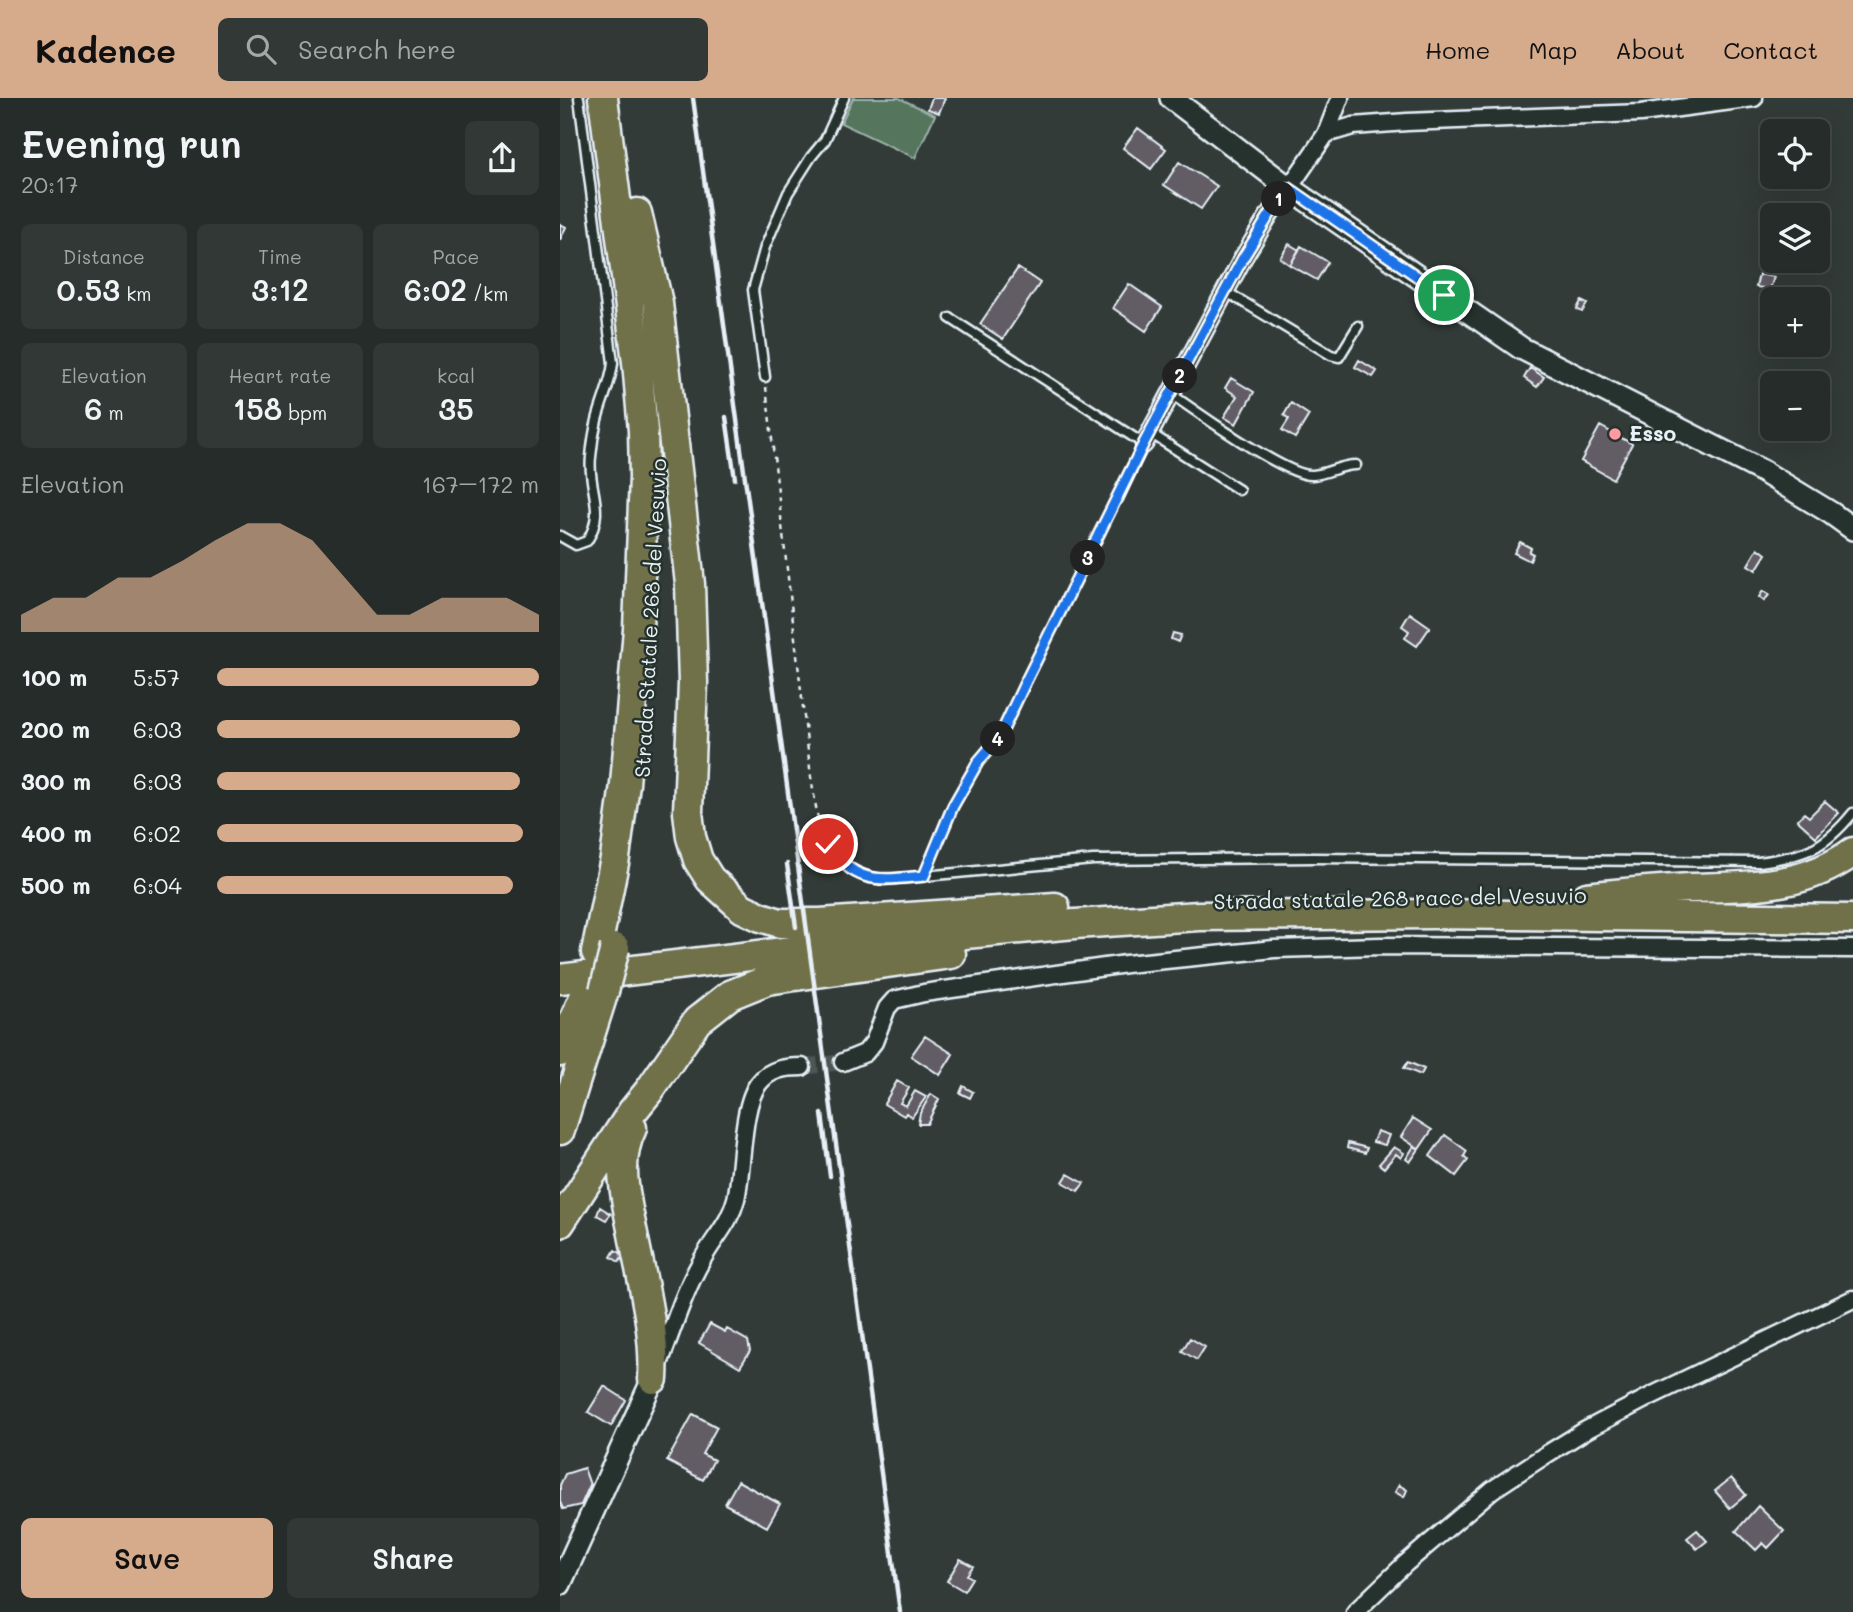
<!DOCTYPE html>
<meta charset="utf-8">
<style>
:root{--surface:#262c2a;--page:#323836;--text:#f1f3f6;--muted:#a4a7a8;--line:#424847;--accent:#d6ab8b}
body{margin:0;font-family:Mali,sans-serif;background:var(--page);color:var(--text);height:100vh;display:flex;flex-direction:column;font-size:26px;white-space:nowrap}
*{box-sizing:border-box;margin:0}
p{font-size:23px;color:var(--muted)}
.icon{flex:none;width:38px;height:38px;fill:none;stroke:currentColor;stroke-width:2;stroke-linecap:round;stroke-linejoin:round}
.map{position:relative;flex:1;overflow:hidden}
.drawer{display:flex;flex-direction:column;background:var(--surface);width:560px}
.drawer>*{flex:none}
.buttons{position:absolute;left:1200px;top:21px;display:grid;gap:14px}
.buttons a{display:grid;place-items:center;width:70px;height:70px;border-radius:10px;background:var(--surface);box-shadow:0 7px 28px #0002,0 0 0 2px var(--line);font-size:35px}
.pin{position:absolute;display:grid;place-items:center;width:60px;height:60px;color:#fff;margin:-30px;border:4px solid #fff;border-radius:50%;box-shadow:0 2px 7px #0007}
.km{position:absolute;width:35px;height:35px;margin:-18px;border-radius:50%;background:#222;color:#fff;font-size:19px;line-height:35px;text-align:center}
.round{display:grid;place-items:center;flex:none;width:74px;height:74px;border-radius:10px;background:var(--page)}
.headline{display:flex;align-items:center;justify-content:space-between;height:119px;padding:0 21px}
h1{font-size:38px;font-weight:600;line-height:52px}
.stats{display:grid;grid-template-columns:repeat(3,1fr);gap:10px;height:119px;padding:7px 21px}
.stats div{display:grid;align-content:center;border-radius:10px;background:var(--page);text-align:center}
.stats b{font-size:30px;font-weight:600}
.stats small{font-size:19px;font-weight:400}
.stats p{font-size:19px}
.chart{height:196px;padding:14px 21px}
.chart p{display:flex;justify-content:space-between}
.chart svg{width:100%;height:126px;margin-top:7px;fill:var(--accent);opacity:.7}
.button{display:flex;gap:14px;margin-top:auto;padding:14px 21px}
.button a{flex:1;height:80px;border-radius:10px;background:var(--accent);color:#111;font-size:28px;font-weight:600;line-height:80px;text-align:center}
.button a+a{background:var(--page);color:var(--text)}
ul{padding:0 21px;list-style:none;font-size:23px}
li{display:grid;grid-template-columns:112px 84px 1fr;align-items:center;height:52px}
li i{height:18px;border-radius:9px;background:var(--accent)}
header{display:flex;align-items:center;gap:42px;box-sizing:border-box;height:98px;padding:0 35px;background:var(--accent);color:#111}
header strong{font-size:33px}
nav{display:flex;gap:38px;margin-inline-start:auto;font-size:24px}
.search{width:490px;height:63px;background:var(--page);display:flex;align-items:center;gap:18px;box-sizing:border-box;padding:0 24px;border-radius:10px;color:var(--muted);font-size:26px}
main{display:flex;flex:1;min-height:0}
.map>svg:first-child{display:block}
.green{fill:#54745d;stroke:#9eb2aa;stroke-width:2}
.building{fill:#625c65;stroke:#e8f1f8;stroke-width:2}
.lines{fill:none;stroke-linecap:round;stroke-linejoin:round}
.street-tunnel{stroke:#4d5655;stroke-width:16;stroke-dasharray:16 8;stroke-linecap:butt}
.lane-casing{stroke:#e8f1f8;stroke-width:13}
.street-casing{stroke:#e8f1f8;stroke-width:21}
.secondary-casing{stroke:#e8f1f8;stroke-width:26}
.highway-casing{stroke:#e8f1f8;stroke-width:33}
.path{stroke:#e8f1f8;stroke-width:2.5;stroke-dasharray:5 5;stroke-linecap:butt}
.lane{stroke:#26332d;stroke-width:8}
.street{stroke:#26332d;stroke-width:16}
.secondary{stroke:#26332d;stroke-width:21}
.highway{stroke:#70704a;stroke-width:28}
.rail{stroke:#e8f1f8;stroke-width:4.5}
.highway-bridge-casing{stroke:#e8f1f8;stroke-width:33;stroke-linecap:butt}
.highway-bridge{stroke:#70704a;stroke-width:28}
.route-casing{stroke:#fff;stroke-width:14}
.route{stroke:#1a73e8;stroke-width:9}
.poi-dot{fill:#ff9aa2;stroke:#26332d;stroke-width:2.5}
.labels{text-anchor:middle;stroke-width:5;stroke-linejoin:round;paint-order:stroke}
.poi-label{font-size:21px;font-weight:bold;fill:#e8f1f8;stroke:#26332d;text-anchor:start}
.street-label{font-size:21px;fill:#e8f1f8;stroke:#26332d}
</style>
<header>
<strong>Kadence</strong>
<div class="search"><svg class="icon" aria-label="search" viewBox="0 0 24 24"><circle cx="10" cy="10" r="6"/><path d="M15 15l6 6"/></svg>Search here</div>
<nav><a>Home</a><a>Map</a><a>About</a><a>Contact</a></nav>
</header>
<main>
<section class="drawer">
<div class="headline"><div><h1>Evening run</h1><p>20:17</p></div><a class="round"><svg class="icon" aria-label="share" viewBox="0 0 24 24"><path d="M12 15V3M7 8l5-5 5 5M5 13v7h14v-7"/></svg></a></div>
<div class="stats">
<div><p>Distance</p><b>0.53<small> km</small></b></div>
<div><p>Time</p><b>3:12</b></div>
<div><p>Pace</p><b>6:02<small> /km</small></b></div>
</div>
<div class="stats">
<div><p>Elevation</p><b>6<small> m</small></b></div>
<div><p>Heart rate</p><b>158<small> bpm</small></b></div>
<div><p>kcal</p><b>35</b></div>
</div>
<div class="chart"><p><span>Elevation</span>167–172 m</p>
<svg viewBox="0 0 160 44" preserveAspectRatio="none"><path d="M0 44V38L10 32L20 32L30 25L40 25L50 19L60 12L70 6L80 6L90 12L100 25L110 38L120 38L130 32L140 32L150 32L160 38V44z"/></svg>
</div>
<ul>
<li><b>100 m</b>5:57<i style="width:100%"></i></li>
<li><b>200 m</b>6:03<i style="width:94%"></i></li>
<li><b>300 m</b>6:03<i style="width:94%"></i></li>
<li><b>400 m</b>6:02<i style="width:95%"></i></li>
<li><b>500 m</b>6:04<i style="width:92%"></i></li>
</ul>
<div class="button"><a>Save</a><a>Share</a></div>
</section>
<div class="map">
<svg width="1293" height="1514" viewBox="0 0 1293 1514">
<rect width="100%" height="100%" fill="#323b38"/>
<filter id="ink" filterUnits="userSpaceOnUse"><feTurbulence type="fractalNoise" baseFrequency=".0143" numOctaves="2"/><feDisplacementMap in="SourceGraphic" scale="14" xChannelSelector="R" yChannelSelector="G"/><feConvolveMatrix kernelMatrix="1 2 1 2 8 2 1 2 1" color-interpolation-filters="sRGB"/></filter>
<g filter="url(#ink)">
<path class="green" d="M293 0H339L375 17 355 60 281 25Z"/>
<path class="building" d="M372 0H385L379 15 368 11Z
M578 30 606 51 591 71 563 50Z
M619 64 657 88 641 111 604 87Z
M0 126 6 129 0 142Z
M729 146 739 152 730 167 720 160Z
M741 148 768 164 757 182 730 167Z
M458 170 480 185 443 241 420 226Z
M1199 176 1214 179 1210 191 1196 189Z
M569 186 602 209 586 233 553 210Z
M1021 203 1027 206 1022 214 1017 211Z
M799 262 817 273 813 279 795 269Z
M970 270 984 279 977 289 964 280Z
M671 280 694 294 676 326 664 319 677 298 665 290Z
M731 305 749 317 735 340 722 332 729 321 724 317Z
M1040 328 1072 346 1053 381 1021 363Z
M960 444 971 450 969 454 973 456 970 463 954 455Z
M1198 450 1206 456 1196 472 1188 467Z
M1203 493 1209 497 1204 503 1199 499Z
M850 515 870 529 857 548 845 540 849 533 842 528Z
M613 535 621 537 618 544 611 541Z
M1265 703 1279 715 1256 739 1237 722 1244 715 1249 719Z
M365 938 393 956 380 977 351 958Z
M848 964 864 971 861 977 844 970Z
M337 983 349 990 340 1005 346 1008 355 993 366 999 352 1019 346 1015 344 1018 324 1006Z
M403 988 413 994 410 1000 400 995Z
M371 996 379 1001 367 1026H358L360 1015Z
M853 1020 872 1032 859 1051 841 1039Z
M817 1033 829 1037 825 1047 813 1044Z
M885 1037 907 1053 904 1058 908 1062 896 1078 870 1058Z
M788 1045 807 1050 805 1055 787 1050Z
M854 1048 859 1051 850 1064 846 1061Z
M834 1049 844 1055 841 1060 836 1056 824 1070 819 1066Z
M508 1076 524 1085 518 1093 503 1084Z
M40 1109 51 1116 46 1122 37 1117Z
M55 1152 64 1157 59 1164 51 1159Z
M150 1226 165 1234 167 1231 188 1243 190 1253 180 1269 139 1245Z
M630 1240 645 1249 637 1262 622 1253Z
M44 1288 66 1302 51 1328 28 1314Z
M133 1316 157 1329 142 1356 154 1362 143 1382 107 1363Z
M24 1370 30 1387 21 1407 3 1411 0 1404V1387L5 1376Z
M1171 1380 1186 1397 1170 1410 1155 1393Z
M178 1383 220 1406 207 1429 165 1406Z
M839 1387 847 1392 844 1399 835 1394Z
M1198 1408 1224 1433 1208 1450 1203 1445 1196 1452 1176 1433Z
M1137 1432 1147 1443 1137 1451 1127 1440Z
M400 1461 413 1468 407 1477 412 1480 404 1493 387 1483Z"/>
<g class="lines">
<path class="street-tunnel" d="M242 969 283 964"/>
<defs>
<path id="lane" d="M665 193 771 257 779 259 798 228
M390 220 584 346 558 401
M205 279 193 192 205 149 228 95 251 59 265 42 284 0
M611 296C636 313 728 380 753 377 768 376 779 367 796 367
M590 335 679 392
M0 438 16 447 27 443C47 412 27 390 31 359 32 347 34 334 37 322 42 302 51 285 53 265L19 0
M268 746C284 770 294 776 323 782L533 762 753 760 1199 764C1245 757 1263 752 1293 715"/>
<path id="street" d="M766 36 793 28 847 24 1081 15 1194 0
M584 346 683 160 720 99 729 90 766 36 780 0
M283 964 305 955 314 944 327 910 334 902 364 895 566 866 714 851 820 848 1293 851
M99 1266C112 1233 124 1193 142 1162 154 1140 170 1125 176 1101 183 1071 181 1007 199 985 210 971 225 969 242 969
M795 1514 845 1466 932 1392 987 1356 1026 1332 1091 1298 1293 1201"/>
<path id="secondary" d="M611 0 729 90 961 250 1202 373 1271 415 1293 431
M0 1486 93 1281"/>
<path id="highway" d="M77 115 98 205 130 486 133 585 128 714 131 739 138 762 150 781 182 810 201 819 220 825H260L495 809
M1027 799C1061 795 1094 792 1129 790 1187 788 1243 791 1293 754
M36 854 55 760 65 686 78 531 84 379 83 333 77 264 43 0
M0 881 264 849 515 826 639 818 873 816 1293 821
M0 954 26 895
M72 1030C55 1064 66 1100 73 1136 82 1184 96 1232 93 1281
M0 1032 44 893
M0 1125 72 1014 89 993 137 923 170 897 207 882 391 856"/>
</defs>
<use href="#lane" class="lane-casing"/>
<use href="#street" class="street-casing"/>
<use href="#secondary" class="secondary-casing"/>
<use href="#highway" class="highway-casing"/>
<path class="path" d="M206 289 251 679 258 721 264 737
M366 769 392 708 418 664 440 638 465 585 554 410"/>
<use href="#lane" class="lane"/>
<use href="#street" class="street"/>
<use href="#secondary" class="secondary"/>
<use href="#highway" class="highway"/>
<path class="rail" d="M133 0 340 1514
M166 319 175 381
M227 766 236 829
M262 1016 270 1078"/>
<defs>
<path id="highway-bridge" d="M44 893 55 850"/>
</defs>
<use href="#highway-bridge" class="highway-bridge-casing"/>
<use href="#highway-bridge" class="highway-bridge"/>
</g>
</g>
<g class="lines" filter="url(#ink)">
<defs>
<path id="route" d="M268 746C295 788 319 782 364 778L393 708 418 664 440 638 465 585 584 345 633 253 683 160 720 100 729 90 884 197"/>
</defs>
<use href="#route" class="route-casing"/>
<use href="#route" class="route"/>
</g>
<circle class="poi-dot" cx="1055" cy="336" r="7"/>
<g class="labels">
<g class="poi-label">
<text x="1069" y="343">Esso</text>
</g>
<g class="street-label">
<text transform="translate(91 520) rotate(-87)" y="7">Strada Statale 268 del Vesuvio</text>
<text transform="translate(840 801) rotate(-1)" y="7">Strada statale 268 racc del Vesuvio</text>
</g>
</g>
</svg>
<div class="buttons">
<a><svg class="icon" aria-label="locate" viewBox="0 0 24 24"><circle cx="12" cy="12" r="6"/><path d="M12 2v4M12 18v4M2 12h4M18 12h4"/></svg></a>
<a><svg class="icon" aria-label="layers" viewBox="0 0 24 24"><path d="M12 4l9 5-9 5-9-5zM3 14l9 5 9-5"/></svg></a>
<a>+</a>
<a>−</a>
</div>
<div class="pin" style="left:884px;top:197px;background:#1e9e55"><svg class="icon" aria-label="arrive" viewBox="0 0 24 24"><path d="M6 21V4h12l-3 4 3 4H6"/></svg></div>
<div class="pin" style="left:268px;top:746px;background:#d93025"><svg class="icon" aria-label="check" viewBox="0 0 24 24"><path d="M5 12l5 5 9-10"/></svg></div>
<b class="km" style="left:719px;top:101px">1</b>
<b class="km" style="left:620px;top:278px">2</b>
<b class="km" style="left:528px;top:460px">3</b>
<b class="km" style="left:438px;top:641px">4</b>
</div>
</main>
